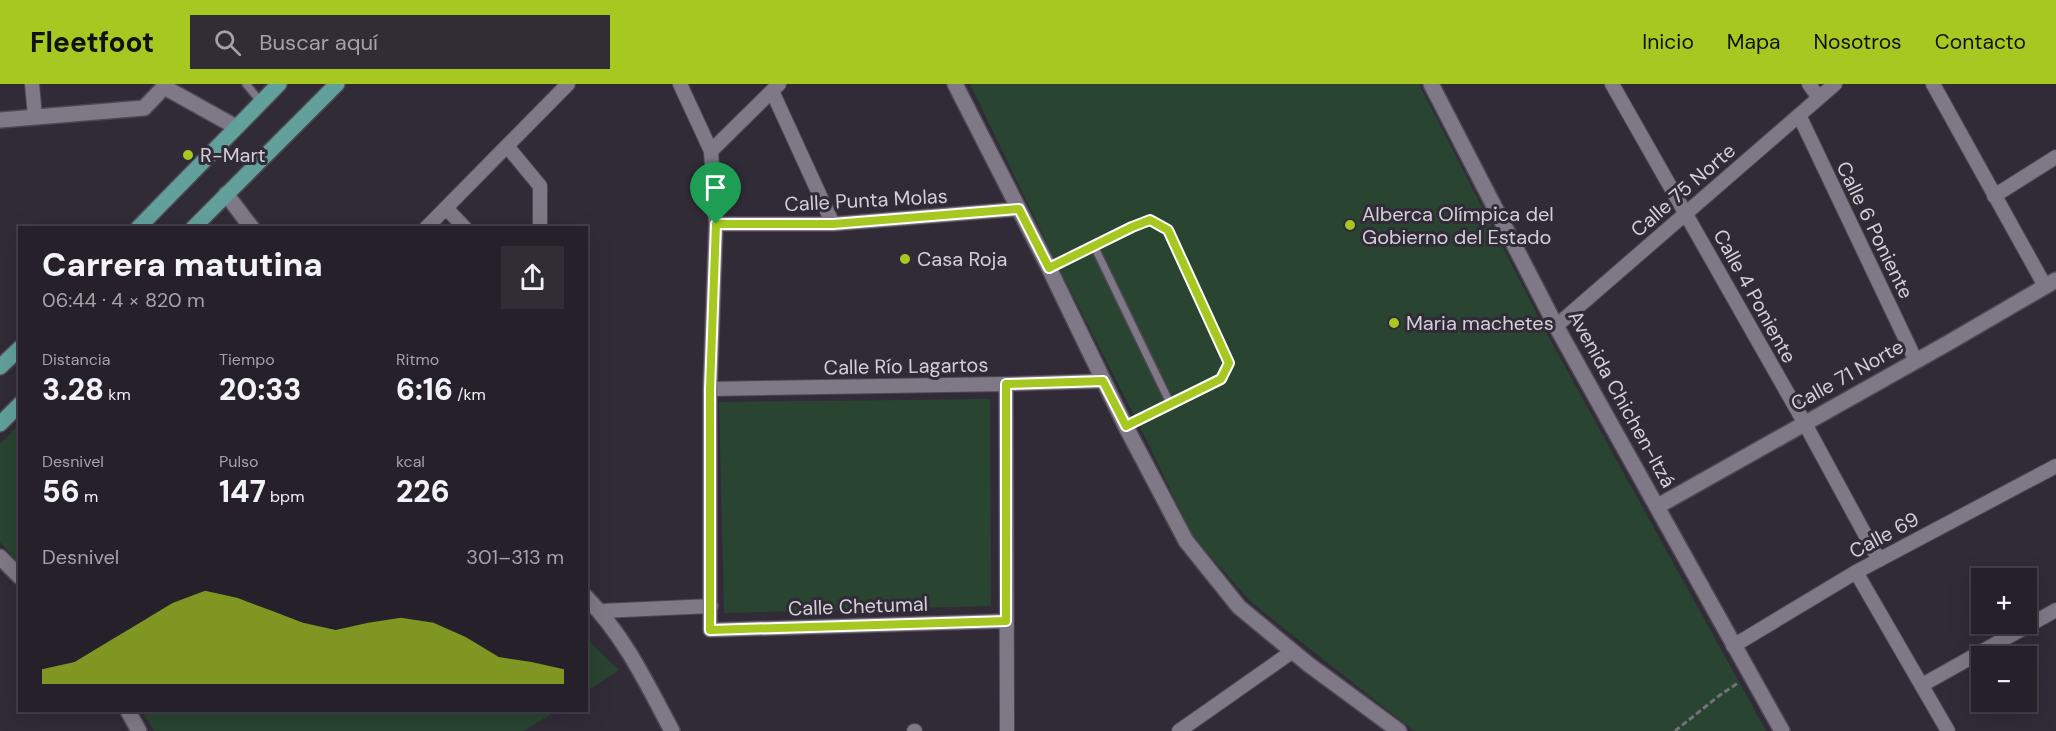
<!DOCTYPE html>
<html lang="es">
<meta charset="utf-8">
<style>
:root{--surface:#252029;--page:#312d35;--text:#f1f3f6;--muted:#a3a3a8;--line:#423e46;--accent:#a6c821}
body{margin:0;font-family:"DM Sans",sans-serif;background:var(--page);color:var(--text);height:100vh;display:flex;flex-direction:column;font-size:22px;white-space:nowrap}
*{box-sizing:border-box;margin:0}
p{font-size:20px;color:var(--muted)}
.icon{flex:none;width:33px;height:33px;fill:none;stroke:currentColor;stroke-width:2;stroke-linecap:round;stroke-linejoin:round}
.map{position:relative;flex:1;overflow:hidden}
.drawer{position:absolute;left:18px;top:142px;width:570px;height:486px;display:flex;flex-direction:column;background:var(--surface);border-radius:0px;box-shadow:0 6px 24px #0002,0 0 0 2px var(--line)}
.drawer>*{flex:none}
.controls{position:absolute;left:1971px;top:484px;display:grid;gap:12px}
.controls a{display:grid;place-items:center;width:66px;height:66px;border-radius:0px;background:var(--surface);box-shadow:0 6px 24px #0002,0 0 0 2px var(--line);font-size:30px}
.pin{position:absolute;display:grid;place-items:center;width:51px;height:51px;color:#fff;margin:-62px -26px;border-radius:50% 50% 50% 0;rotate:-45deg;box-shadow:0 0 6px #0007}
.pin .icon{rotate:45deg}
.round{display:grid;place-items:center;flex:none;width:63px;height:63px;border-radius:0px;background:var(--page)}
.headline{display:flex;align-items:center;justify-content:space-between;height:102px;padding:0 24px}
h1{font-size:33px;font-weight:800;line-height:45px}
.stats{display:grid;grid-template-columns:repeat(3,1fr);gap:9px;height:102px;padding:6px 24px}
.stats div{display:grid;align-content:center}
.stats b{font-size:30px;font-weight:800}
.stats small{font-size:16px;font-weight:400}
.stats p{font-size:16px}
.chart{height:168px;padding:12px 24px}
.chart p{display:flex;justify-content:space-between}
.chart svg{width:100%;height:108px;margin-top:6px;fill:var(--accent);opacity:.7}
header{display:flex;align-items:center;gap:36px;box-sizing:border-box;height:84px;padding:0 30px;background:var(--accent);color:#111}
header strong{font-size:28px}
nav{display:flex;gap:33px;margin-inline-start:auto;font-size:21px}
.search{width:420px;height:54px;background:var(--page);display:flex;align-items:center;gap:15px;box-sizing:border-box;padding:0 21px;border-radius:0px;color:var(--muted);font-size:22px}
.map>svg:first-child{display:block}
.green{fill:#294431}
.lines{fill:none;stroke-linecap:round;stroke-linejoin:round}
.lane-casing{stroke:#4d4852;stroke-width:10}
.street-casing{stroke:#4d4852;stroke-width:16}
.secondary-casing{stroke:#4d4852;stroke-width:18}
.primary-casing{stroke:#4d4852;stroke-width:18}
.path{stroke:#75707b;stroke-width:3;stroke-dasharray:6 3;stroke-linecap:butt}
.lane{stroke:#7f7886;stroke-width:7}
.street{stroke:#7f7886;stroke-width:14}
.secondary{stroke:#7f7886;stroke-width:15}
.primary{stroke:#62a09b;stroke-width:15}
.route-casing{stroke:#fff;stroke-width:12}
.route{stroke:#a6c821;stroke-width:8}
.poi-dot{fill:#a6c821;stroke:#312b37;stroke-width:2}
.labels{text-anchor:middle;stroke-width:6;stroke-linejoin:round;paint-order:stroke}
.poi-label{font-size:20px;fill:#d3cfd7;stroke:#312b37;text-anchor:start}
.street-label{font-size:20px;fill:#d3cfd7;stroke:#312b37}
</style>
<header>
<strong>Fleetfoot</strong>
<div class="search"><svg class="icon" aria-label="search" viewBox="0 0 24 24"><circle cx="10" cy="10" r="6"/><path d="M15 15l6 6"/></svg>Buscar aquí</div>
<nav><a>Inicio</a><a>Mapa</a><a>Nosotros</a><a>Contacto</a></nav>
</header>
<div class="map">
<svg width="2056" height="647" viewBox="0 0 2056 647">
<rect width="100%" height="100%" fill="#312b37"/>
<path class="green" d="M970 0H1419L1547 250 1766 647H1414L1252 519 1193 453 1148 359 1057 180Z
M990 315 991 522 724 529 719 318Z
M19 341V480L0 458V360Z
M586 554 619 586 587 607H586Z
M142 627H556L524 647H154Z"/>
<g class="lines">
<defs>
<path id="lane" d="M246 0 261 18
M1094 162 1151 136 1168 146 1229 279 1221 295 1171 321
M1049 184 1094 162 1171 321 1126 342"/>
<path id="street" d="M32 0 35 32
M680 0 711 67 716 140 710 305V546L1006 537
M1612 0 1804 338 1879 476
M1809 0 1819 14
M1933 0 2045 202
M772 7 833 140
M1799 31 1916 277
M507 62 540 102V144
M711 67 779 0
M1994 112 2056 73
M446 124 465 144
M716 140H833L1019 125
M426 144 568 0
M1556 242 1835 0
M1006 300 1007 647
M710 305 1006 300 1103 297
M1856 488 1948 647
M601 527 711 522
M1733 562 1856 488 2056 382
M1922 601 2056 526
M914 647H915
M1179 647 1293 567"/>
<path id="secondary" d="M955 0 1049 184 1126 343 1186 457 1239 523 1308 580 1399 647
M1431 0 1556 242 1782 647
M0 36 144 24 164 3 236 43
M226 110 252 144
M1658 422 1948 259 2056 196
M0 473 20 493
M586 513C625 553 646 598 672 647
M128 627 139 647"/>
<path id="primary" d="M138 144 279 0
M193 144 337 0
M0 283 20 264
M0 340 20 320"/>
</defs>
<use href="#lane" class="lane-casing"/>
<use href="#street" class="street-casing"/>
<use href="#secondary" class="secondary-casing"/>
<use href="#primary" class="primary-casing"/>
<path class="path" d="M1675 647 1720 611 1738 599"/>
<use href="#lane" class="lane"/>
<use href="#street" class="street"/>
<use href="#secondary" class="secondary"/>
<use href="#primary" class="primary"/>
</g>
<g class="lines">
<defs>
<path id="route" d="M1019 125 1049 184 1132 143 1150 136 1168 146 1229 279 1221 295 1126 342 1103 297 1006 300V537L710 546V305L716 140H833Z"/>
</defs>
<use href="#route" class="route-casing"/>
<use href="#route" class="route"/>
</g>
<g class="poi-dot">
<circle cx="188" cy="71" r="6"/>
<circle cx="1350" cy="141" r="6"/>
<circle cx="905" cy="175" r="6"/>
<circle cx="1394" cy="239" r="6"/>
</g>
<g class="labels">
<g class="poi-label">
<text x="200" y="78">R-Mart</text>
<text x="1362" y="137">Alberca Olímpica del<tspan x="1362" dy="23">Gobierno del Estado</tspan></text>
<text x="917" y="182">Casa Roja</text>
<text x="1406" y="246">Maria machetes</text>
</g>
<g class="street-label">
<text transform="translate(1683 106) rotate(-41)" y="7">Calle 75 Norte</text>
<text transform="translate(866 116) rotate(-3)" y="7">Calle Punta Molas</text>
<text transform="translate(1875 146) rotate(64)" y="7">Calle 6 Poniente</text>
<text transform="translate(1755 212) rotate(61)" y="7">Calle 4 Poniente</text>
<text transform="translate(906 282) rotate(-1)" y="7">Calle Río Lagartos</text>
<text transform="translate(1847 291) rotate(-29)" y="7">Calle 71 Norte</text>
<text transform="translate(1622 315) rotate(61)" y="7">Avenida Chichen-Itzá</text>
<text transform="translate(1884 451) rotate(-28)" y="7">Calle 69</text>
<text transform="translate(858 522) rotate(-2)" y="7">Calle Chetumal</text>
</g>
</g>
</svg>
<div class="controls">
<a>+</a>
<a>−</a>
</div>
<div class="pin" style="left:716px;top:140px;background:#1e9e55"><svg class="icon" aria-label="arrive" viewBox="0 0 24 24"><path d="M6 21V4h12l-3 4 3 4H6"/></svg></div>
<section class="drawer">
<div class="headline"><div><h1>Carrera matutina</h1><p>06:44 · 4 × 820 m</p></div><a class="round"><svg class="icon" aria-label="share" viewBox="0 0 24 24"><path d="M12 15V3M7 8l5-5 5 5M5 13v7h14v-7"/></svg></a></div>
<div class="stats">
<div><p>Distancia</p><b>3.28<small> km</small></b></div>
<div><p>Tiempo</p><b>20:33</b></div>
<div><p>Ritmo</p><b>6:16<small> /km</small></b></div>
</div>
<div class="stats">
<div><p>Desnivel</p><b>56<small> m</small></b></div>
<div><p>Pulso</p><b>147<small> bpm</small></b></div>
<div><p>kcal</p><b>226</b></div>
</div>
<div class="chart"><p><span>Desnivel</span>301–313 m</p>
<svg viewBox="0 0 160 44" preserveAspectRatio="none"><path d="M0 44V38L10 35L20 27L30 19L40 11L50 6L60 9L70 14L80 19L90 22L100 19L110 17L120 19L130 25L140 33L150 35L160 38V44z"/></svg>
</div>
</section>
</div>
